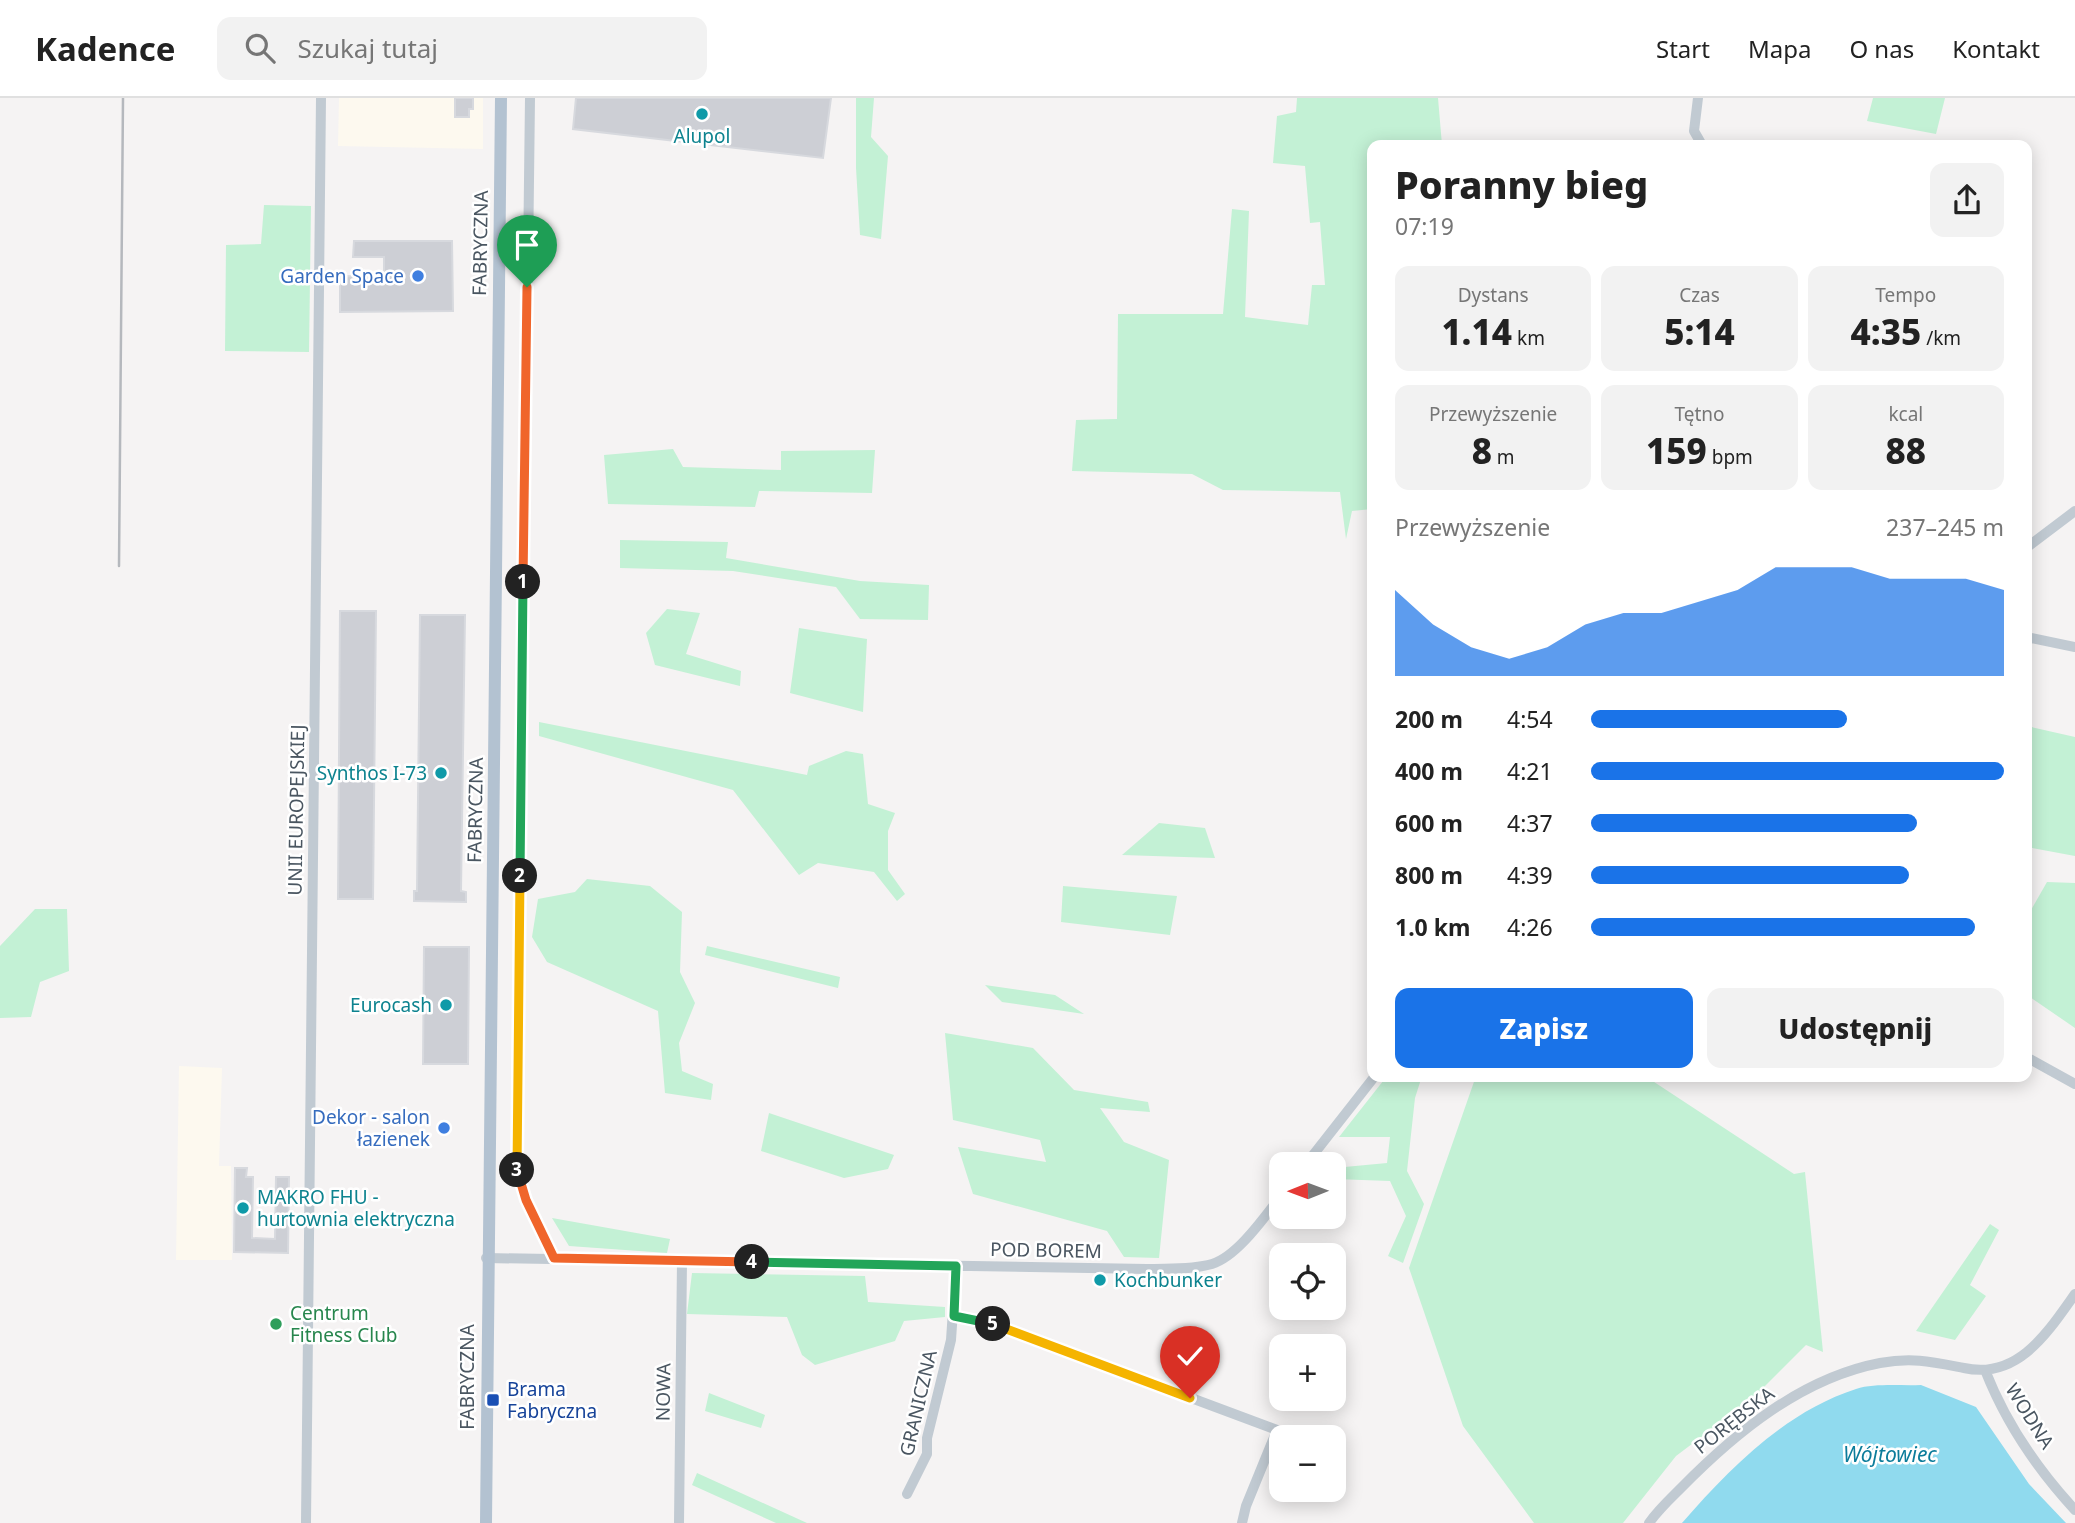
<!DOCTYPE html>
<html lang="pl">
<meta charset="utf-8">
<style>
:root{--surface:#fff;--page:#f2f2f2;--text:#222;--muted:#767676;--line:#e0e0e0;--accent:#1a73e8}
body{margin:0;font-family:"Noto Sans",sans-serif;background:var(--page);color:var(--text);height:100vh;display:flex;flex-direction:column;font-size:26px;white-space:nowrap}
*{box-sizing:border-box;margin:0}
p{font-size:23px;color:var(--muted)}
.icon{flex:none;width:38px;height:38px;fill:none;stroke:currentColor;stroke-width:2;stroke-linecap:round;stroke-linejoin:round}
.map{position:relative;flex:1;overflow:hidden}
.drawer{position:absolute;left:1367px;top:42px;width:665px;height:942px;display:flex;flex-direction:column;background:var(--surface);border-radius:14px;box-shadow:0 4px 18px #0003}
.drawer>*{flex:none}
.needle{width:46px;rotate:269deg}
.buttons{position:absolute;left:1269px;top:1054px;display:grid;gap:14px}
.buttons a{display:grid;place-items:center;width:77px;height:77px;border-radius:14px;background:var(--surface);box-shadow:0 4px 18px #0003;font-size:35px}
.pin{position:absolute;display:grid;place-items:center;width:60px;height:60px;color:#fff;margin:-72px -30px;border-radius:50% 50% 50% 0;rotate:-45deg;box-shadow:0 0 7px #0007}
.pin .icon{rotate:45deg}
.km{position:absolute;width:35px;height:35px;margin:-18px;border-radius:50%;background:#222;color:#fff;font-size:19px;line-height:35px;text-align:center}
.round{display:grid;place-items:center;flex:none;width:74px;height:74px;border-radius:14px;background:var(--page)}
.summary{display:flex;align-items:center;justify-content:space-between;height:119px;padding:0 28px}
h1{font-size:38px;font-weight:800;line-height:52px}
.stats{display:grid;grid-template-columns:repeat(3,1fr);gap:10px;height:119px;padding:7px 28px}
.stats div{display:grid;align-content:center;border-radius:14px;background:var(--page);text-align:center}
.stats b{font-size:35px;font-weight:800}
.stats small{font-size:19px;font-weight:400}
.stats p{font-size:19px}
.chart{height:196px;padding:14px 28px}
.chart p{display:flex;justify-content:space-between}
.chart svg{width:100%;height:126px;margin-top:7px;fill:var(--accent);opacity:.7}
.primary-button{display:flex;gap:14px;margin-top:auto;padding:14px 28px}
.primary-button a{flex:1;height:80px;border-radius:14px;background:var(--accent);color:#fff;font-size:28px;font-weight:800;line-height:80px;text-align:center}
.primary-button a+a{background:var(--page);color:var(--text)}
ul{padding:0 28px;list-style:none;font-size:23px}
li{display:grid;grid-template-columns:112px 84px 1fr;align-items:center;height:52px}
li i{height:18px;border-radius:9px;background:var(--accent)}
header{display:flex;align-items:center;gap:42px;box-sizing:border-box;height:98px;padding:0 35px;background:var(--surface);border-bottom:2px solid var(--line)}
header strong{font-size:33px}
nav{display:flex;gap:38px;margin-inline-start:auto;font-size:24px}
.search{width:490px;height:63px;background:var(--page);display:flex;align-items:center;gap:18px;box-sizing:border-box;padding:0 24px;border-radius:14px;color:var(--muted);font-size:26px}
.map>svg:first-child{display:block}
.commercial{fill:#fdf9ef}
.green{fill:#c3f1d5}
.water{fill:#90daee}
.building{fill:#cdcfd5;stroke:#d7d9de;stroke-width:2}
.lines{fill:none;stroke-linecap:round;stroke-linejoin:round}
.minor{stroke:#c1cad2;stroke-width:10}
.major{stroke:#b3c2d1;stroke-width:12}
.rail{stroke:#b5b8bd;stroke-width:2.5}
.split-1-casing{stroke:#fff;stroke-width:14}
.split-2-casing{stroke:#fff;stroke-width:14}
.split-3-casing{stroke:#fff;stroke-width:14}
.split-4-casing{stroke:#fff;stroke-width:14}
.split-5-casing{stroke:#fff;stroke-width:14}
.split-6-casing{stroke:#fff;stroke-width:14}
.split-1{stroke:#f0652b;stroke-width:9}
.split-2{stroke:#22a559;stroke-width:9}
.split-3{stroke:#f5b400;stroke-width:9}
.split-4{stroke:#f0652b;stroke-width:9}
.split-5{stroke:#22a559;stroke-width:9}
.split-6{stroke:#f5b400;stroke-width:9}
.culture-dot{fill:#0f9aa8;stroke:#fff;stroke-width:2.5}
.shop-dot{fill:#3f7fe0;stroke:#fff;stroke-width:2.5}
.leisure-dot{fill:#2e9e5b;stroke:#fff;stroke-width:2.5}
.transit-dot{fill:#1a4fb4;stroke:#fff;stroke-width:2.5}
.labels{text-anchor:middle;stroke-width:5;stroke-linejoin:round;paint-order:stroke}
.culture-label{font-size:19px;fill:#0d838f;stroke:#fff;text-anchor:end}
.street-label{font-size:19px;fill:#4a5661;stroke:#fff}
.shop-label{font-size:19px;fill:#366cbe;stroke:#fff;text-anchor:end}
.leisure-label{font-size:19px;fill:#27864d;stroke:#fff;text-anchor:start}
.transit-label{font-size:19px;fill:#164399;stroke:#fff;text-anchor:start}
.water-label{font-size:21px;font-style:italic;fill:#0c7c9b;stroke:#fff}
</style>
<header>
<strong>Kadence</strong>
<div class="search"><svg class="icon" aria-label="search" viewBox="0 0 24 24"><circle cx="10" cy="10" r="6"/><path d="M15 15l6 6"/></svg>Szukaj tutaj</div>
<nav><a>Start</a><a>Mapa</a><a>O nas</a><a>Kontakt</a></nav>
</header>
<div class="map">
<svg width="2075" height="1425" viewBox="0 0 2075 1425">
<rect width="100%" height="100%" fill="#f5f3f3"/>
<path class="commercial" d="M339 0H483V51L338 48Z
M179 968 222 970 219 1068H231L232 1162H176Z"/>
<path class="green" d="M856 0H874L871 39 888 58 881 141 860 137 856 70Z
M1297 0H1438L1442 47H1372V411L1352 413 1346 441 1340 394 1223 392 1192 376 1072 373 1076 322 1117 321 1118 216H1223L1232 111 1249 113 1245 219 1308 227 1312 187H1325L1320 124 1310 125 1305 68 1273 65 1277 18 1296 14Z
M1873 0H1945L1936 36 1867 23Z
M264 107 311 108 309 254 225 253 226 147 261 146Z
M673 351 683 369 781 372V353L875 352 872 395 759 393 755 409 608 406 604 357Z
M620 442 728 444 726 460 860 483 929 487 928 522 860 521 836 489 733 473 620 470Z
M667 511 700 515 686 556 741 573 740 588 655 567 646 535Z
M799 530 867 541 863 614 790 595Z
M539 624 807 677 809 668 846 653 863 656 868 706 895 715 888 733V772L905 796 897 803 874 774 818 765 799 777 733 692 539 638Z
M2027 628 2075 639V758L2027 749Z
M1159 725 1205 730 1215 760 1122 757Z
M587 781 650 788 682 814 680 874 695 905 679 945 682 973 713 986 711 1002 665 995 658 913 547 864 532 839 538 801 575 794Z
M2047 784 2075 785V930L2027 897V819Z
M1063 788 1177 798 1170 837 1061 824Z
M35 811H67L69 873 40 884 31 919 0 920V848Z
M707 848 840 879 838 890 705 857Z
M985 887 1055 897 1084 916 1002 904Z
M945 935 1033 950 1074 992 1148 1004 1150 1014 1100 1010 1124 1044 1169 1062 1159 1160 1124 1159 1107 1133 973 1096 958 1049 1046 1064 1040 1042 953 1022Z
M1387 978H1422L1415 1000 1407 1073 1424 1106 1403 1165 1388 1158 1406 1118 1390 1083 1334 1081V1070L1387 1065 1390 1039H1339Z
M1476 978H1645L1794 1076 1805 1074 1823 1254 1806 1247 1753 1300 1676 1358 1623 1425H1534L1463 1328 1409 1170Z
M769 1015 894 1057 888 1071 844 1080 761 1053Z
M552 1120 670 1141 667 1155 569 1148Z
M1990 1126 1999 1132 1970 1187 1986 1198 1955 1242 1916 1233Z
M692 1175 865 1178 868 1204 945 1209V1219L904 1223 895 1243 815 1267 802 1257 787 1219 687 1216Z
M709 1295 765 1317 761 1330 705 1313Z
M697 1375 807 1425H776L692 1387Z"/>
<path class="water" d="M1921 1287 1976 1309 2029 1386 2066 1425H1682C1730 1370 1785 1314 1856 1291 1875 1285 1901 1288 1921 1287Z"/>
<path class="building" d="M455 0H473V11H469V19H455Z
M576 0H831L823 60 573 31Z
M354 143H452L453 213 340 214V178L384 179V159H353Z
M340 513H376L373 801H338Z
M420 517H465L461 793 466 794V804L414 803V793H417Z
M424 849H469L468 966H423Z
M235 1070H247L246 1079H253L252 1140 275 1141 276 1079H289L288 1155 234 1154Z"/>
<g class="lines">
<path class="minor" d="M530 0 517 1073 526 1103 554 1160
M1698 0 1694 33 1702 47
M2026 450 2075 413
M2026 539 2075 549
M2026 959 2075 986
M1306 1066 1375 978
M486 1160 1147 1171C1168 1170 1191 1172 1212 1166 1238 1158 1265 1118 1281 1098
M954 1218 993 1226 1277 1332 1246 1408 1242 1425
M1985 1272C2005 1323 2038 1372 2075 1412
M907 1396 927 1356V1340L951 1242 956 1168
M306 1425 321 0
M679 1425 682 1163
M1649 1425C1658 1412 1670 1401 1681 1390 1736 1334 1802 1280 1880 1265 1913 1259 1933 1264 1964 1270 2018 1282 2048 1234 2075 1196"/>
<path class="major" d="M486 1425 501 0"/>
<path class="rail" d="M119 468 123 0"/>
</g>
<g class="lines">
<defs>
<path id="split-1" d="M523 484 527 189"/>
<path id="split-2" d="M520 778 523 484"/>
<path id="split-3" d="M517 1072 520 778"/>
<path id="split-4" d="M517 1072 526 1102 554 1160 752 1164"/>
<path id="split-5" d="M752 1164 956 1168 954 1218 993 1226"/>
<path id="split-6" d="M993 1226 1190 1300"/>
</defs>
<use href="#split-1" class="split-1-casing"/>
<use href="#split-2" class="split-2-casing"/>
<use href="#split-3" class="split-3-casing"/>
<use href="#split-4" class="split-4-casing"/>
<use href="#split-5" class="split-5-casing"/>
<use href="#split-6" class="split-6-casing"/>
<use href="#split-1" class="split-1"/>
<use href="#split-2" class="split-2"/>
<use href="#split-3" class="split-3"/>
<use href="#split-4" class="split-4"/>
<use href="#split-5" class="split-5"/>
<use href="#split-6" class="split-6"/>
</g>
<g class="culture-dot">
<circle cx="702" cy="16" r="7"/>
<circle cx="441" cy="675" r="7"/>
<circle cx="446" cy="907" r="7"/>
<circle cx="243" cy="1110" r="7"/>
<circle cx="1100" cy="1182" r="7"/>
</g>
<g class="shop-dot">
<circle cx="418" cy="178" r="7"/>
<circle cx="444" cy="1030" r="7"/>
</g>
<circle class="leisure-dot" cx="276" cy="1226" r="7"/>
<rect class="transit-dot" x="486" y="1295" width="14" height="14" rx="3.5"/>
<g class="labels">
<g class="culture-label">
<text x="702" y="45" text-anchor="middle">Alupol</text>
<text x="427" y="682">Synthos I-73</text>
<text x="432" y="914">Eurocash</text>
<text x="257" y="1106" text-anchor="start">MAKRO FHU -<tspan x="257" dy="22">hurtownia elektryczna</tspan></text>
<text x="1114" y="1189" text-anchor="start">Kochbunker</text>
</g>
<g class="street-label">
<text transform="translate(480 145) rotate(-89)" y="7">FABRYCZNA</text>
<text transform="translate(296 712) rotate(-89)" y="7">UNII EUROPEJSKIEJ</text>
<text transform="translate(475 712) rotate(-89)" y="7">FABRYCZNA</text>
<text transform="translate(1046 1152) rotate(1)" y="7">POD BOREM</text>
<text transform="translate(467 1279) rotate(-90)" y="7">FABRYCZNA</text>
<text transform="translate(663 1294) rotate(-89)" y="7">NOWA</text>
<text transform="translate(918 1305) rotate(-77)" y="7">GRANICZNA</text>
<text transform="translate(2030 1318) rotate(58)" y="7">WODNA</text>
<text transform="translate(1734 1322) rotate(-38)" y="7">PORĘBSKA</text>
</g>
<g class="shop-label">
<text x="404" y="185">Garden Space</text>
<text x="430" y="1026">Dekor - salon<tspan x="430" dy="22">łazienek</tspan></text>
</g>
<g class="leisure-label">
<text x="290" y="1222">Centrum<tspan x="290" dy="22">Fitness Club</tspan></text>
</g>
<g class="transit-label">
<text x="507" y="1298">Brama<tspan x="507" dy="22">Fabryczna</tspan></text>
</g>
<g class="water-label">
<text x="1890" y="1364">Wójtowiec</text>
</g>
</g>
</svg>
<div class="buttons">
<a><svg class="needle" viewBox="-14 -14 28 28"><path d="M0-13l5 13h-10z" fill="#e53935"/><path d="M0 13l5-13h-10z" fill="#767676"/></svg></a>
<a><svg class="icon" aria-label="locate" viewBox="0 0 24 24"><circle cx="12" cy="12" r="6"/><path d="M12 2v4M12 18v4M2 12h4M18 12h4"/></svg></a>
<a>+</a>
<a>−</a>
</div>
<div class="pin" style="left:527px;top:189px;background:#1e9e55"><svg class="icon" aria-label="arrive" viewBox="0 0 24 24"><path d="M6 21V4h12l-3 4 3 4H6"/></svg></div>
<div class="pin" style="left:1190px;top:1300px;background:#d93025"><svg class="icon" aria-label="check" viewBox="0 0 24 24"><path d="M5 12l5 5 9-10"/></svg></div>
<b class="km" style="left:523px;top:484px">1</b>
<b class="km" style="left:520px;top:778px">2</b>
<b class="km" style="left:517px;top:1072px">3</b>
<b class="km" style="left:752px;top:1164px">4</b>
<b class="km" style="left:993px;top:1226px">5</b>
<section class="drawer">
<div class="summary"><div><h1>Poranny bieg</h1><p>07:19</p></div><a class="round"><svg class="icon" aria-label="share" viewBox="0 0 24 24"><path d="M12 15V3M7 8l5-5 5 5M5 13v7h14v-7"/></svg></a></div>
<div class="stats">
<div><p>Dystans</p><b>1.14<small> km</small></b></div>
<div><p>Czas</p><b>5:14</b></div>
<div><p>Tempo</p><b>4:35<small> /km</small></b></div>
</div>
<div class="stats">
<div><p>Przewyższenie</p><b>8<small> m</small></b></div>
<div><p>Tętno</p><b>159<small> bpm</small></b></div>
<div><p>kcal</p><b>88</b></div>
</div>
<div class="chart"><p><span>Przewyższenie</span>237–245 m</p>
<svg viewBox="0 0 160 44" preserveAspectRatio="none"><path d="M0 44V14L10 26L20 34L30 38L40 34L50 26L60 22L70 22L80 18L90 14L100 6L110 6L120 6L130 10L140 10L150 10L160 14V44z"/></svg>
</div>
<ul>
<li><b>200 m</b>4:54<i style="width:62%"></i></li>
<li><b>400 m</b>4:21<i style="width:100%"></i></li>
<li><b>600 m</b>4:37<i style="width:79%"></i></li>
<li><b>800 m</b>4:39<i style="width:77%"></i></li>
<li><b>1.0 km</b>4:26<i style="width:93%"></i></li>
</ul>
<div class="primary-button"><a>Zapisz</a><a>Udostępnij</a></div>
</section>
</div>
